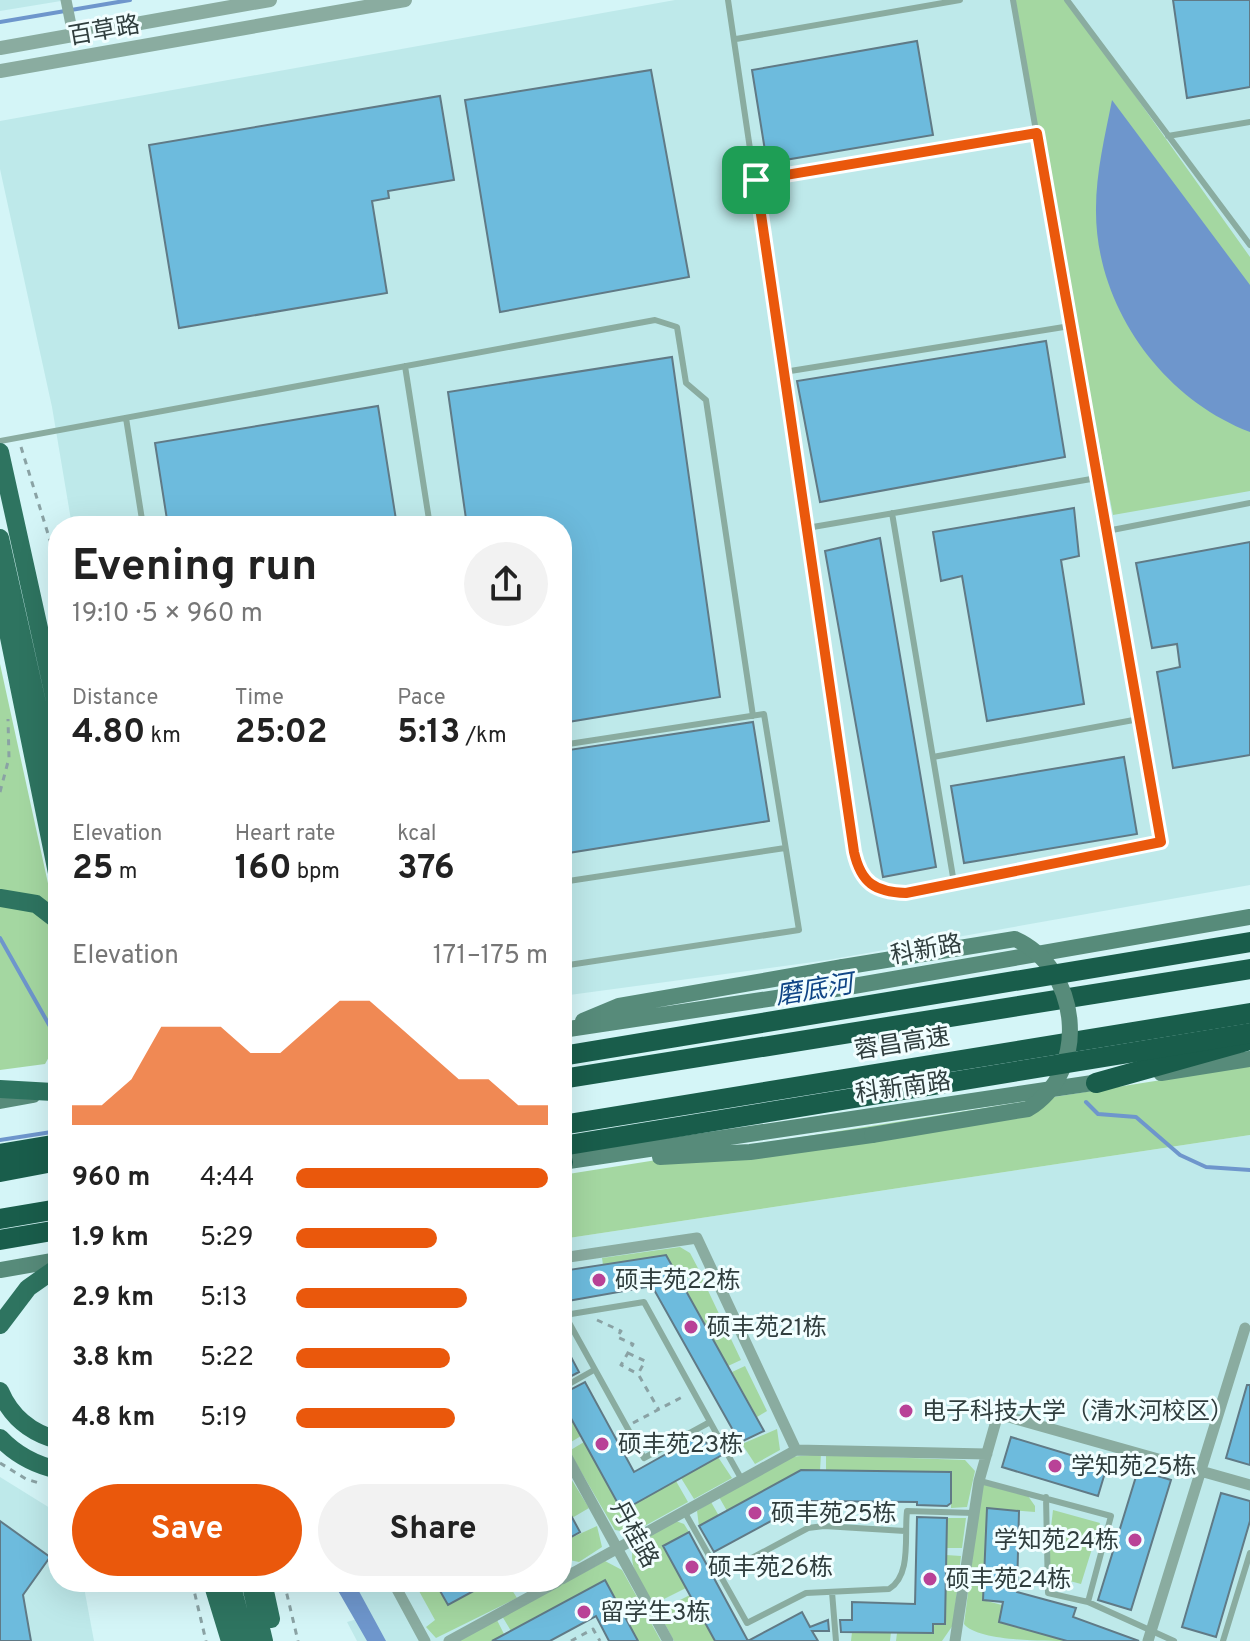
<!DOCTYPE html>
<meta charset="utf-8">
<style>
:root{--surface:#fff;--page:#f2f2f2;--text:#222;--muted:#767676;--accent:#ea580c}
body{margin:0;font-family:Overpass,"Noto Sans SC",sans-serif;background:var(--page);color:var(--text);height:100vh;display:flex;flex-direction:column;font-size:30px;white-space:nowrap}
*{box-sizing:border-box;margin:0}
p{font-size:26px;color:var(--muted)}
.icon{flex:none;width:44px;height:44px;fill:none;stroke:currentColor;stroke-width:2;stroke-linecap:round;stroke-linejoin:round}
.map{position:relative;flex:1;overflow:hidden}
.details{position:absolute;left:48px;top:516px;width:524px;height:1076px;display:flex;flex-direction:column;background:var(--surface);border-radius:32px;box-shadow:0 8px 32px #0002}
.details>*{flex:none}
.pin{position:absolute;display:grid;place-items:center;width:68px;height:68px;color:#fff;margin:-34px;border-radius:16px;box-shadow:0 4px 12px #0006}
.round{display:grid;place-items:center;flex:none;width:84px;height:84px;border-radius:42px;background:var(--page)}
.summary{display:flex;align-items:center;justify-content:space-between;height:136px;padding:0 24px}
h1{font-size:44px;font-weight:700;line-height:60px}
.figures{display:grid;grid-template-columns:repeat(3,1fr);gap:12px;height:136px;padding:8px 24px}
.figures div{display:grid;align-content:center}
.figures b{font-size:34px;font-weight:700}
.figures small{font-size:22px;font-weight:400}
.figures p{font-size:22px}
.chart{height:224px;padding:16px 24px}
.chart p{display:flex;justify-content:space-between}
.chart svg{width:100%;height:144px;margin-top:8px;fill:var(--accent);opacity:.7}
.primary-button{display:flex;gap:16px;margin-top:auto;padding:16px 24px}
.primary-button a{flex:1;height:92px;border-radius:48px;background:var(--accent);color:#fff;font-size:32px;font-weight:700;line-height:92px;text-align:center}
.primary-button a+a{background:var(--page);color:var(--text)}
ul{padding:0 24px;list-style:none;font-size:26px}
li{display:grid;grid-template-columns:128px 96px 1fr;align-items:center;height:60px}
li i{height:20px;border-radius:10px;background:var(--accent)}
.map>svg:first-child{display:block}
.built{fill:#bee9ea}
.green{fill:#a4d7a1}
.water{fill:#6e96cc}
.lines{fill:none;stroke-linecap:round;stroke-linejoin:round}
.stream{stroke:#6e96cc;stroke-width:4}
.building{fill:#6dbbdd;stroke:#607a86;stroke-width:2}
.path{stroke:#8aa2a4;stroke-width:3;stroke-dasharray:6 6;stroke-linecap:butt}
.service{stroke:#8aaca0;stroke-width:6}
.minor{stroke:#8aaca0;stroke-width:11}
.tertiary{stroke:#8aaca0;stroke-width:14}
.secondary{stroke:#578b7a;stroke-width:16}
.primary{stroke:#2e7460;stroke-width:18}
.motorway{stroke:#195d4b;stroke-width:20}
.secondary-bridge{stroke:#578b7a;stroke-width:16}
.motorway-bridge{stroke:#195d4b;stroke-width:20}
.route-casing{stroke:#fff;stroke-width:16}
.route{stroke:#ea580c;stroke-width:10}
.poi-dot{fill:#b94297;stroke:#f1feff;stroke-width:3}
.labels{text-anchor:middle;stroke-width:6;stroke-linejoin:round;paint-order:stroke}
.street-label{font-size:24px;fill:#303e3e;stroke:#f1feff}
.poi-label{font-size:24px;fill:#303e3e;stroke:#f1feff;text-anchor:start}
.water-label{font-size:26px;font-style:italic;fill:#0f4586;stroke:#f1feff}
</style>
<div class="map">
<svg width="1250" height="1641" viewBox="0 0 1250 1641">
<rect width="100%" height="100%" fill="#d4f5f7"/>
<path class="built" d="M0 0H67L0 11Z
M675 0H1250V885L828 960 562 996V526H72L52 407 0 169V121Z
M1250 1135V1641H357L347 1622 371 1615 354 1582H562V1239Z
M0 1477 58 1513V1582H83L94 1641H0Z"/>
<path class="green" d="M1013 0H1067L1250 257V491L1113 515Z
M0 664 58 929V1041L45 1064 0 1070Z
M1250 1066V1135L562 1239V1175Z
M680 1247 690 1253 700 1272 681 1281 666 1255 603 1265 602 1258Z
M702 1278 741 1360 728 1366 685 1288Z
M745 1366 767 1411 757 1417 732 1372Z
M562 1402 581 1436 566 1445 562 1437Z
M777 1429 780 1450 755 1464 742 1444Z
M584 1442 622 1510 676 1481 688 1502 632 1533 615 1530 569 1451Z
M821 1454 820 1471 727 1511 719 1497 790 1457Z
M826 1455 965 1460 975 1471 967 1507 951 1508V1472L826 1471Z
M718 1457 732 1478 694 1499 681 1478Z
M562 1464 589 1508 572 1518 562 1500Z
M982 1484 1028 1496 1035 1506V1512L987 1508 983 1600 1002 1605 999 1622 1067 1641C1043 1641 977 1641 964 1624Z
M711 1502 719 1516 699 1526 697 1511Z
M1053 1510 1100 1523 1081 1584 1051 1576 1046 1571Z
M947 1518H966L962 1548H946Z
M676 1521 684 1524 689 1532 664 1546 686 1588 654 1604C644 1587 626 1566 634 1545Z
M597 1526 602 1547 579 1562 569 1560 562 1542Z
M946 1555 961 1556 953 1625 942 1641H896L897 1633H933Z
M605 1561 622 1570 637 1597 620 1608 605 1580 511 1631 502 1616Z
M414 1582H507L517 1598 436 1638 426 1627 435 1620Z
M690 1595 715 1641H674L658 1611Z
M644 1610 661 1641H638L626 1619Z
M497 1620 504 1634 492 1641H458Z
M852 1632H891L890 1641H851Z"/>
<path class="water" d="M1112 100 1250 285V432C1161 398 1095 305 1096 209 1096 172 1105 136 1112 100Z
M333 1582H354L386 1641H367Z"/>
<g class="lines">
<path class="stream" d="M0 22 130 0
M0 938 52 1030
M1086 1102 1098 1114 1136 1117 1180 1155 1206 1167 1250 1170
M0 1140 58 1131"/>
</g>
<path class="building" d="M1173 0H1250V87L1187 98Z
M917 41 933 135 767 163 752 70Z
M651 70 689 277 500 312 465 100Z
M440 96 454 180 388 191 389 198 372 201 387 293 179 328 149 145Z
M1046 341 1065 457 820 502 797 381Z
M672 357 720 697 562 723V526H467L448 392Z
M378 406 397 526H168L155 443Z
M1074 508 1079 556 1061 560 1084 704 987 721 962 576 941 581 933 532Z
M880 538 936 867 883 877 825 551Z
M1250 542V755L1173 768 1157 672 1180 667 1177 644 1152 648 1136 563Z
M753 722 769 821 562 854V751Z
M1124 757 1137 834 964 863 951 786Z
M666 1255 764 1431 726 1449 722 1455 622 1511 562 1402V1394L585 1382 634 1472 702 1434 708 1446 721 1444 734 1432 652 1286 562 1302V1271Z
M562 1340 579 1372 562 1381Z
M1247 1385H1250V1465L1226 1458Z
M1011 1437 1107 1466 1098 1496 1002 1467Z
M801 1470 951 1472V1503L947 1506 917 1505V1502L808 1501 714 1552 699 1526Z
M1138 1470 1171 1480 1131 1610 1098 1600Z
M1221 1493 1250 1501V1521L1216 1637 1182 1627Z
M562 1499 580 1532 562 1542Z
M987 1508 1019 1511 1017 1592 1076 1608 1073 1617 1139 1641H1067L999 1622 1003 1602 983 1600Z
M917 1517 947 1518 945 1624H933V1633L841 1632 840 1620H852V1602L915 1604Z
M0 1521 50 1557 23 1595 31 1641H0Z
M689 1532 748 1641 802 1612 810 1627 828 1620 829 1631H812L818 1641H715L663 1546Z
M605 1580 638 1641H609L596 1616 550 1641H492Z
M435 1582H490L448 1605Z"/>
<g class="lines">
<path class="path" d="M21 447 58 566
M0 792 9 758 8 719
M597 1320 621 1331 617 1337 633 1344 621 1365 638 1374
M628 1353 645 1361 638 1374 659 1410
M633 1423 686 1395
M0 1463 26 1479 39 1483
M192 1582 206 1641
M284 1582 298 1641
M571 1641 593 1629 600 1641"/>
<path class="service" d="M728 0 854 852C861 883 875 892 906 893L1161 842 1013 0
M1067 0 1250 245
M736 39 960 0
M1168 136 1250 122
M756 180 1037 133
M405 366 430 526
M784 372 1070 326
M126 418 143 526
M0 441 655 320 677 327 686 383 706 400 753 716
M892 513 954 883
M807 528 1097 478
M1107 531 1250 503
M562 745 764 714 799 930 562 966
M933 757 1139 719
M562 882 785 848
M562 1388 594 1370
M710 1422 644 1458 567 1319 571 1314 644 1302C669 1348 694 1393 719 1438
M728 1455 742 1480
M980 1481 1111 1516 1088 1602
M1046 1497 1048 1593 1088 1602 1174 1641
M684 1511 747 1623 806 1593 889 1589C912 1575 904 1536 907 1511L974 1513
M720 1575 808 1528 824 1526 905 1531
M832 1592 836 1641
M1223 1641 1250 1553"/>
<path class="minor" d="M66 0 73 35
M562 1258 697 1238 796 1450
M562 1448 668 1641
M562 1579 796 1450 987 1454
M393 1582 425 1641
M449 1641 557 1582
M955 1641 979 1481 998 1414 1250 1485
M1148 1641 1245 1328"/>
<path class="tertiary" d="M0 48 270 0
M0 71 405 0"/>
<path class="secondary" d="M583 1021 619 1006 843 967
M562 1030 842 988 1250 917
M1161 1073 1250 1059
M0 1101 33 1095
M660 1157 750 1152 872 1135
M562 1162 1106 1081
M0 1270 58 1260"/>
<path class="primary" d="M0 452 58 714
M0 538 58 796
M0 563 3 608 58 878
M0 898 36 904 58 921
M0 1089 53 1092
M0 1325 28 1288 58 1267
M0 1391C11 1417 31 1433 58 1440
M0 1438C16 1455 35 1465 58 1470
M212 1582 230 1641
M231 1582 246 1641
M250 1582 264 1641
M263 1582 271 1619"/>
<path class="motorway" d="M562 1079 1250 969
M1096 1083 1246 1041
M562 1125 1250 1013
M0 1154 58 1144
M562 1162H563
M0 1172 58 1161
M0 1219 58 1209
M0 1240 58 1230"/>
<path class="secondary-bridge" d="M843 967 1015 939C1080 968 1091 1071 1028 1109L872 1135"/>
<path class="motorway-bridge" d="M562 1056 1250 942
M562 1146 1250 1033"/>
</g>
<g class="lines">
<defs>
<path id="route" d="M1037 133 1161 842 906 893C875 892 861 883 854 852L756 180Z"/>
</defs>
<use href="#route" class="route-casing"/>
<use href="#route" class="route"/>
</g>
<g class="poi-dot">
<circle cx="599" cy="1280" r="8"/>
<circle cx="691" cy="1327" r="8"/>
<circle cx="906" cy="1411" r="8"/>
<circle cx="602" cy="1444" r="8"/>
<circle cx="1055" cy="1466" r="8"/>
<circle cx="755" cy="1513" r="8"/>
<circle cx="1135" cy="1540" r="8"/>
<circle cx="692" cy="1567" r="8"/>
<circle cx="930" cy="1579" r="8"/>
<circle cx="584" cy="1612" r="8"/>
</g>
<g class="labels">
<g class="street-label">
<text transform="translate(104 30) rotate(-10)" y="8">百草路</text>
<text transform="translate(926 949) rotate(-10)" y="8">科新路</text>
<text transform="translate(902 1043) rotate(-9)" y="8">蓉昌高速</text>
<text transform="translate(903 1087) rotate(-8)" y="8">科新南路</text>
<text transform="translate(635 1534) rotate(61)" y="8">丹桂路</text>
</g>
<g class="poi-label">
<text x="615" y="1288">硕丰苑22栋</text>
<text x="707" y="1335">硕丰苑21栋</text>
<text x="922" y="1419">电子科技大学（清水河校区）</text>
<text x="618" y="1452">硕丰苑23栋</text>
<text x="1071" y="1474">学知苑25栋</text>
<text x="771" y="1521">硕丰苑25栋</text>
<text x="1119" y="1548" text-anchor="end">学知苑24栋</text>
<text x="708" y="1575">硕丰苑26栋</text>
<text x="946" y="1587">硕丰苑24栋</text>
<text x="600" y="1620">留学生3栋</text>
</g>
<g class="water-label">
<text transform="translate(814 989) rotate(-9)" y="9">磨底河</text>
</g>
</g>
</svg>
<div class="pin" style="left:756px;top:180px;background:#1e9e55"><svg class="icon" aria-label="arrive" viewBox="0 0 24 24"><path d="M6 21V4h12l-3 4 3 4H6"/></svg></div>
<section class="details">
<div class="summary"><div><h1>Evening run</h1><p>19:10 · 5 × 960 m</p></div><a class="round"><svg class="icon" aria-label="share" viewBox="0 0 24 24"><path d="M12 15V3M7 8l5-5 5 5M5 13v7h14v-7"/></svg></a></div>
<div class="figures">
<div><p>Distance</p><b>4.80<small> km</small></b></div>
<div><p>Time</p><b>25:02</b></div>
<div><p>Pace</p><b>5:13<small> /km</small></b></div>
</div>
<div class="figures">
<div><p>Elevation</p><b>25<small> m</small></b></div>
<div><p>Heart rate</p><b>160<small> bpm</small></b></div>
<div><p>kcal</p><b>376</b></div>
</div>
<div class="chart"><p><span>Elevation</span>171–175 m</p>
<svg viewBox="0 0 160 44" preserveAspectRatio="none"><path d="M0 44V38L10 38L20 30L30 14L40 14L50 14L60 22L70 22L80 14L90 6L100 6L110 14L120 22L130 30L140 30L150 38L160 38V44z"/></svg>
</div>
<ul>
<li><b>960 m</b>4:44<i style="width:100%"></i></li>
<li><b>1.9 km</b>5:29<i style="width:56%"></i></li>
<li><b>2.9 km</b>5:13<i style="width:68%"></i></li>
<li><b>3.8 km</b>5:22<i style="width:61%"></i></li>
<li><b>4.8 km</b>5:19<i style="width:63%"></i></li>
</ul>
<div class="primary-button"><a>Save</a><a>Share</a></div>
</section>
</div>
